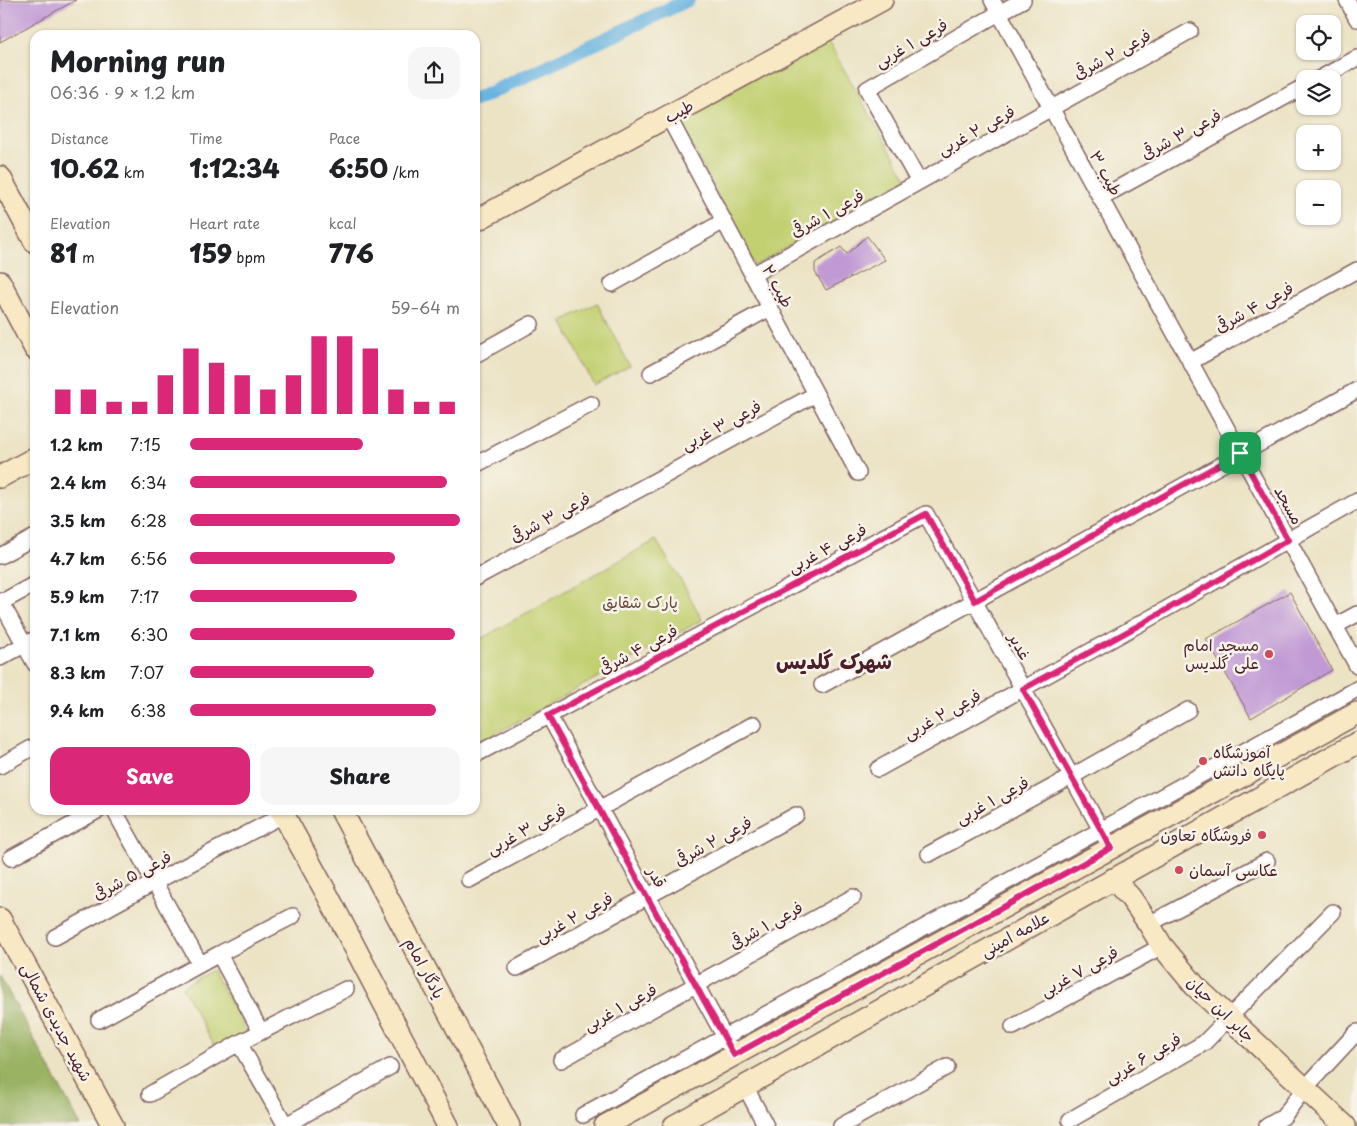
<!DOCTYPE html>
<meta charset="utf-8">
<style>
:root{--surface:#fff;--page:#f6f6f6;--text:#202124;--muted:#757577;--accent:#db2777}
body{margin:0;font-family:"Playpen Sans","Playpen Sans Arabic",sans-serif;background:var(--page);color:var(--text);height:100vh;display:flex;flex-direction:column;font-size:19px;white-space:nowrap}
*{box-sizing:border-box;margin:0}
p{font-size:16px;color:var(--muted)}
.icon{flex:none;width:28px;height:28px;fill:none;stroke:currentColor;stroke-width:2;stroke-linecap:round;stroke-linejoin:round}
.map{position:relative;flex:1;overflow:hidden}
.side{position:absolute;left:30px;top:30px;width:450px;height:785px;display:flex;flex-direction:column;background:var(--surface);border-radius:15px;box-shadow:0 1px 4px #0004}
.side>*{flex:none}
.tools{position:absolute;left:1296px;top:15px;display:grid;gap:10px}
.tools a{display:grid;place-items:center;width:45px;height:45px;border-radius:10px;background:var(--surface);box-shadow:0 1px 4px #0004;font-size:25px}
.pin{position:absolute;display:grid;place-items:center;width:42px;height:42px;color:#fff;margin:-21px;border-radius:10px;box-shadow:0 2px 8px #0006}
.round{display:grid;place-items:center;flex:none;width:52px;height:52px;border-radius:15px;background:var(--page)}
.overview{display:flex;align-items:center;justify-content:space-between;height:85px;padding:0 20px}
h1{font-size:28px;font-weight:800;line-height:38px}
.metrics{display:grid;grid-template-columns:repeat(3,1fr);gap:8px;height:85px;padding:5px 20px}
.metrics div{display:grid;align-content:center}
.metrics b{font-size:25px;font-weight:800}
.metrics small{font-size:14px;font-weight:400}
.metrics p{font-size:14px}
.chart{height:140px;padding:10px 20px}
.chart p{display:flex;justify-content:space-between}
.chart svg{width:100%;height:90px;margin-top:5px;stroke:var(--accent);stroke-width:6}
.button{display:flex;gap:10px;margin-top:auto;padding:10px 20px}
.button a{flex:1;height:58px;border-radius:15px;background:var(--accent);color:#fff;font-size:20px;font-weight:800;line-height:58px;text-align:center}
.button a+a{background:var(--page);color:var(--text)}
ul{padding:0 20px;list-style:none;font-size:16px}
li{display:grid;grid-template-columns:80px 60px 1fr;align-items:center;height:38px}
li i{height:12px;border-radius:6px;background:var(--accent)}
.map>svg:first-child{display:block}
.green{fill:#c3d072;stroke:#86784e}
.forest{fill:#9ab264;stroke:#726848}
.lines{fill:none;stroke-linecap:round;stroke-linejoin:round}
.canal{stroke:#67b3e0;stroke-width:14}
.building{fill:#c19ad5}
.street-casing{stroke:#836461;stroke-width:18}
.secondary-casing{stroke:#836461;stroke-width:24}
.street{stroke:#fff;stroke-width:15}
.secondary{stroke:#f8e8c3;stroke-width:21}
.route-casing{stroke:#fff;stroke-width:10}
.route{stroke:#db2777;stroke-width:6}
.poi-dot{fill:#d1495b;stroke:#f7f3e8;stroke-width:2}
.labels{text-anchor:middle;stroke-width:5;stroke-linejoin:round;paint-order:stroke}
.street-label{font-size:16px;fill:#4a1f2b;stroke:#f7f3e8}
.park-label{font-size:16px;fill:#684b3d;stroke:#f7f3e8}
.poi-label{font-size:16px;fill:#4a1f2b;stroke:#f7f3e8;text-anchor:end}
.district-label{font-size:21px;font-weight:bold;fill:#4a1f2b;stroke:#f7f3e8}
</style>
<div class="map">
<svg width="1357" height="1126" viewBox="0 0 1357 1126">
<rect width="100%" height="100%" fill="#f7f3e8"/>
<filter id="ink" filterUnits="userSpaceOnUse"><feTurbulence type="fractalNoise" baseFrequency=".02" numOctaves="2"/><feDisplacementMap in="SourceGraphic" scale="10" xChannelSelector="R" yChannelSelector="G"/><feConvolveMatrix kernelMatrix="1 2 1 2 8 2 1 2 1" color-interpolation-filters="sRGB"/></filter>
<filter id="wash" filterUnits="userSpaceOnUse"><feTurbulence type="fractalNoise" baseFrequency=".0096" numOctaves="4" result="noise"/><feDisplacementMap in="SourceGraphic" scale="20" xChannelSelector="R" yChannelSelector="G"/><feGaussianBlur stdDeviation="1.12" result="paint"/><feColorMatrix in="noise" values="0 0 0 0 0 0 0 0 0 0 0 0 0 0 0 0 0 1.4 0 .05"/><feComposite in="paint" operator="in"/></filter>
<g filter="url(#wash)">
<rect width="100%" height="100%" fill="#ece3c5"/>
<path class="green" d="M826 38 907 179 755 266 678 119Z
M597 303 630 366 594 385 562 321Z
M656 540 686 589 702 620 475 745V642Z
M212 970 247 1033 216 1049 182 987Z"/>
<path class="forest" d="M0 976 81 1126H0Z"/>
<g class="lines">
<path class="canal" d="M475 100 688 0"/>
</g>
<g id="blocks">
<path class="building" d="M0 0H76L0 42Z
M867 236 885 260 826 290 815 272V263L841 247 847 254Z
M1290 592 1332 670 1251 718 1206 639Z"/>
</g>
</g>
<g filter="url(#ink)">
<use href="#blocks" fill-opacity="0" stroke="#836461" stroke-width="1"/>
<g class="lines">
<defs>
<path id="street" d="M992 0 1357 666
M1347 0 1357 19
M1319 79 1357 58
M668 116 858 473
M919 182 867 89 999 13 1023 0
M1100 198 1305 86
M752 275 1190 31
M612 284 724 221
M475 355 531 324
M1190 362 1357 270
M651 373 770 308
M475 465 591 404
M0 556 35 537
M475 578 816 394
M0 600 35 664
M0 603 35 584
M1335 626 1357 614
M0 658 35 639
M822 685 1357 390
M549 716 729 1045
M475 755 926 514 1111 848
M0 766 35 746
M878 769 1152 617 1357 501
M114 810 200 964
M929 854 1071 777 1188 710
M11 858 99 810
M469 880 754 724
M1149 924 1267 861
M55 937 155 882 283 815
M219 954 261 1032
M517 968 796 815
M99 1020 219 954 293 916
M1013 1027 1162 946
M239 1043 286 1126
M561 1060 853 897
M745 1086 766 1126
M150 1094 239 1043 346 989
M583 1115 1357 689
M1070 1120 1204 1043 1333 912
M284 1126 390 1067
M841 1126 947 1067
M1267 1126 1283 1117 1304 1089 1357 1032"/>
<path id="secondary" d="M0 177 35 242
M475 221 882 0
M0 282 35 349
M0 477 35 458
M281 810 328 896 448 1126
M341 810 509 1126
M1113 879 1130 897 1149 924 1162 946 1195 986 1345 1126
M0 919 113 1126
M605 1126 1357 713
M674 1126 1357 743"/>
</defs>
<use href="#street" class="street-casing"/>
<use href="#secondary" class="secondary-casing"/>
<use href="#street" class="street"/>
<use href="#secondary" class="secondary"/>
</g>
</g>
<g class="lines" filter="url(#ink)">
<defs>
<path id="route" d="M1240 453 1288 540 1152 618 1023 689 1111 848 734 1055 548 716 926 514 975 601Z"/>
</defs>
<use href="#route" class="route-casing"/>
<use href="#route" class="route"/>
</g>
<g class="poi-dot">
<circle cx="1269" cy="654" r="5"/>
<circle cx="1203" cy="761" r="5"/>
<circle cx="1262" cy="835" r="5"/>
<circle cx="1179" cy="870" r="5"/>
</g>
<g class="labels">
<g class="street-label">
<text transform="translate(911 43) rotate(-30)" y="6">فرعی ۱ غربی</text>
<text transform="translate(1112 54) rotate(-29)" y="6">فرعی ۲ شرقی</text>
<text transform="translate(679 111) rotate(-28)" y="6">طیب</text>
<text transform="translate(976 130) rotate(-29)" y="6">فرعی ۲ غربی</text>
<text transform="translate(1181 134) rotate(-28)" y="6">فرعی ۳ شرقی</text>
<text transform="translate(1106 173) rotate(61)" y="6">طیب ۳</text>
<text transform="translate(827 213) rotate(-29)" y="6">فرعی ۱ شرقی</text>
<text transform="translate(778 286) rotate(62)" y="6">طیب ۲</text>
<text transform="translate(1254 307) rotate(-29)" y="6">فرعی ۴ شرقی</text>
<text transform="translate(721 425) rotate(-28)" y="6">فرعی ۳ غربی</text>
<text transform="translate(1289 505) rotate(61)" y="6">مسجد</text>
<text transform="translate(550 517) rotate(-28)" y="6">فرعی ۳ شرقی</text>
<text transform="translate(827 548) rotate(-28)" y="6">فرعی ۴ غربی</text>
<text transform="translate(1020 646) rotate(61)" y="6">غدیر</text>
<text transform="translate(638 649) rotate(-28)" y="6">فرعی ۴ شرقی</text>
<text transform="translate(942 714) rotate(-29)" y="6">فرعی ۲ غربی</text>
<text transform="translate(992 800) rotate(-29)" y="6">فرعی ۱ غربی</text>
<text transform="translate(526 829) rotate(-29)" y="6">فرعی ۳ غربی</text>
<text transform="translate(713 841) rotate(-29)" y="6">فرعی ۲ شرقی</text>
<text transform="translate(132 875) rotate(-28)" y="6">فرعی ۵ شرقی</text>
<text transform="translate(657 877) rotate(61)" y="6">قدر</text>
<text transform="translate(574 917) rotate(-29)" y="6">فرعی ۲ غربی</text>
<text transform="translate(766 925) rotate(-29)" y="6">فرعی ۱ شرقی</text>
<text transform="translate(1015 934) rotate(-29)" y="6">علامه امینی</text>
<text transform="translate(425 968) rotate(62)" y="6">یادگار امام</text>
<text transform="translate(1079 971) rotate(-29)" y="6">فرعی ۷ غربی</text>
<text transform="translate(620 1007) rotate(-29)" y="6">فرعی ۱ غربی</text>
<text transform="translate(1221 1009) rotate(44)" y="6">جابر ابن حیان</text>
<text transform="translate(57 1022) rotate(62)" y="6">شهید جدیدی شمالی</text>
<text transform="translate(1143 1058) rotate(-30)" y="6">فرعی ۶ غربی</text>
</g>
<g class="park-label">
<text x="640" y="608">پارک شقایق</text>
</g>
<g class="poi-label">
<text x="1259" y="651">مسجد امام<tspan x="1259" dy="18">علی گلدیس</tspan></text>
<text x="1213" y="758" text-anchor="start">آموزشگاه<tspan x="1213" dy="18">پایگاه دانش</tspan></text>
<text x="1252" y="841">فروشگاه تعاون</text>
<text x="1189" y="876" text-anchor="start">عکاسی آسمان</text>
</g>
<g class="district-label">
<text x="834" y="669">شهرک گلدیس</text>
</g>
</g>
</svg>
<div class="tools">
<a><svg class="icon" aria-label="locate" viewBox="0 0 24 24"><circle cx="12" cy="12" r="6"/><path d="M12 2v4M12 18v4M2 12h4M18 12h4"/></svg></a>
<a><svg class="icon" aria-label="layers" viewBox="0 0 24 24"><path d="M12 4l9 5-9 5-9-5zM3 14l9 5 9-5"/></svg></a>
<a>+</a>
<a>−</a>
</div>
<div class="pin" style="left:1240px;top:453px;background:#1e9e55"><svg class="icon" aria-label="arrive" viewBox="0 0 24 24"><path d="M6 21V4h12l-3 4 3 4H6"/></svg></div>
<section class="side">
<div class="overview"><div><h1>Morning run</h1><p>06:36 · 9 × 1.2 km</p></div><a class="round"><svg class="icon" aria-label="share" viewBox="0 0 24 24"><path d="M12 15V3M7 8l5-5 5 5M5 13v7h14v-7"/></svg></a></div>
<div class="metrics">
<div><p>Distance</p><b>10.62<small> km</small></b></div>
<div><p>Time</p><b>1:12:34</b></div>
<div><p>Pace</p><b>6:50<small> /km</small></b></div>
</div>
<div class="metrics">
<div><p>Elevation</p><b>81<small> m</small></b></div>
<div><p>Heart rate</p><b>159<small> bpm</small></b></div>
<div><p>kcal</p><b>776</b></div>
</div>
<div class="chart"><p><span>Elevation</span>59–64 m</p>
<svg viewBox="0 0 160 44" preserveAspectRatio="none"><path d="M5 44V32M15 44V32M25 44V38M35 44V38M45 44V25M55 44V12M65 44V19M75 44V25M85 44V32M95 44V25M105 44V6M115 44V6M125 44V12M135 44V32M145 44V38M155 44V38"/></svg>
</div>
<ul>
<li><b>1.2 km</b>7:15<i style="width:64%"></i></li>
<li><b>2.4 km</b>6:34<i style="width:95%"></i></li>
<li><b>3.5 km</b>6:28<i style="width:100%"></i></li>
<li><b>4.7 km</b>6:56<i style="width:76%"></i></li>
<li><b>5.9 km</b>7:17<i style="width:62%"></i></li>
<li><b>7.1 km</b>6:30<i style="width:98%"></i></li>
<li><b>8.3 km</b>7:07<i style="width:68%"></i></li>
<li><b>9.4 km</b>6:38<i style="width:91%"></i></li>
</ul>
<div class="button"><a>Save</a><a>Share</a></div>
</section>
</div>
